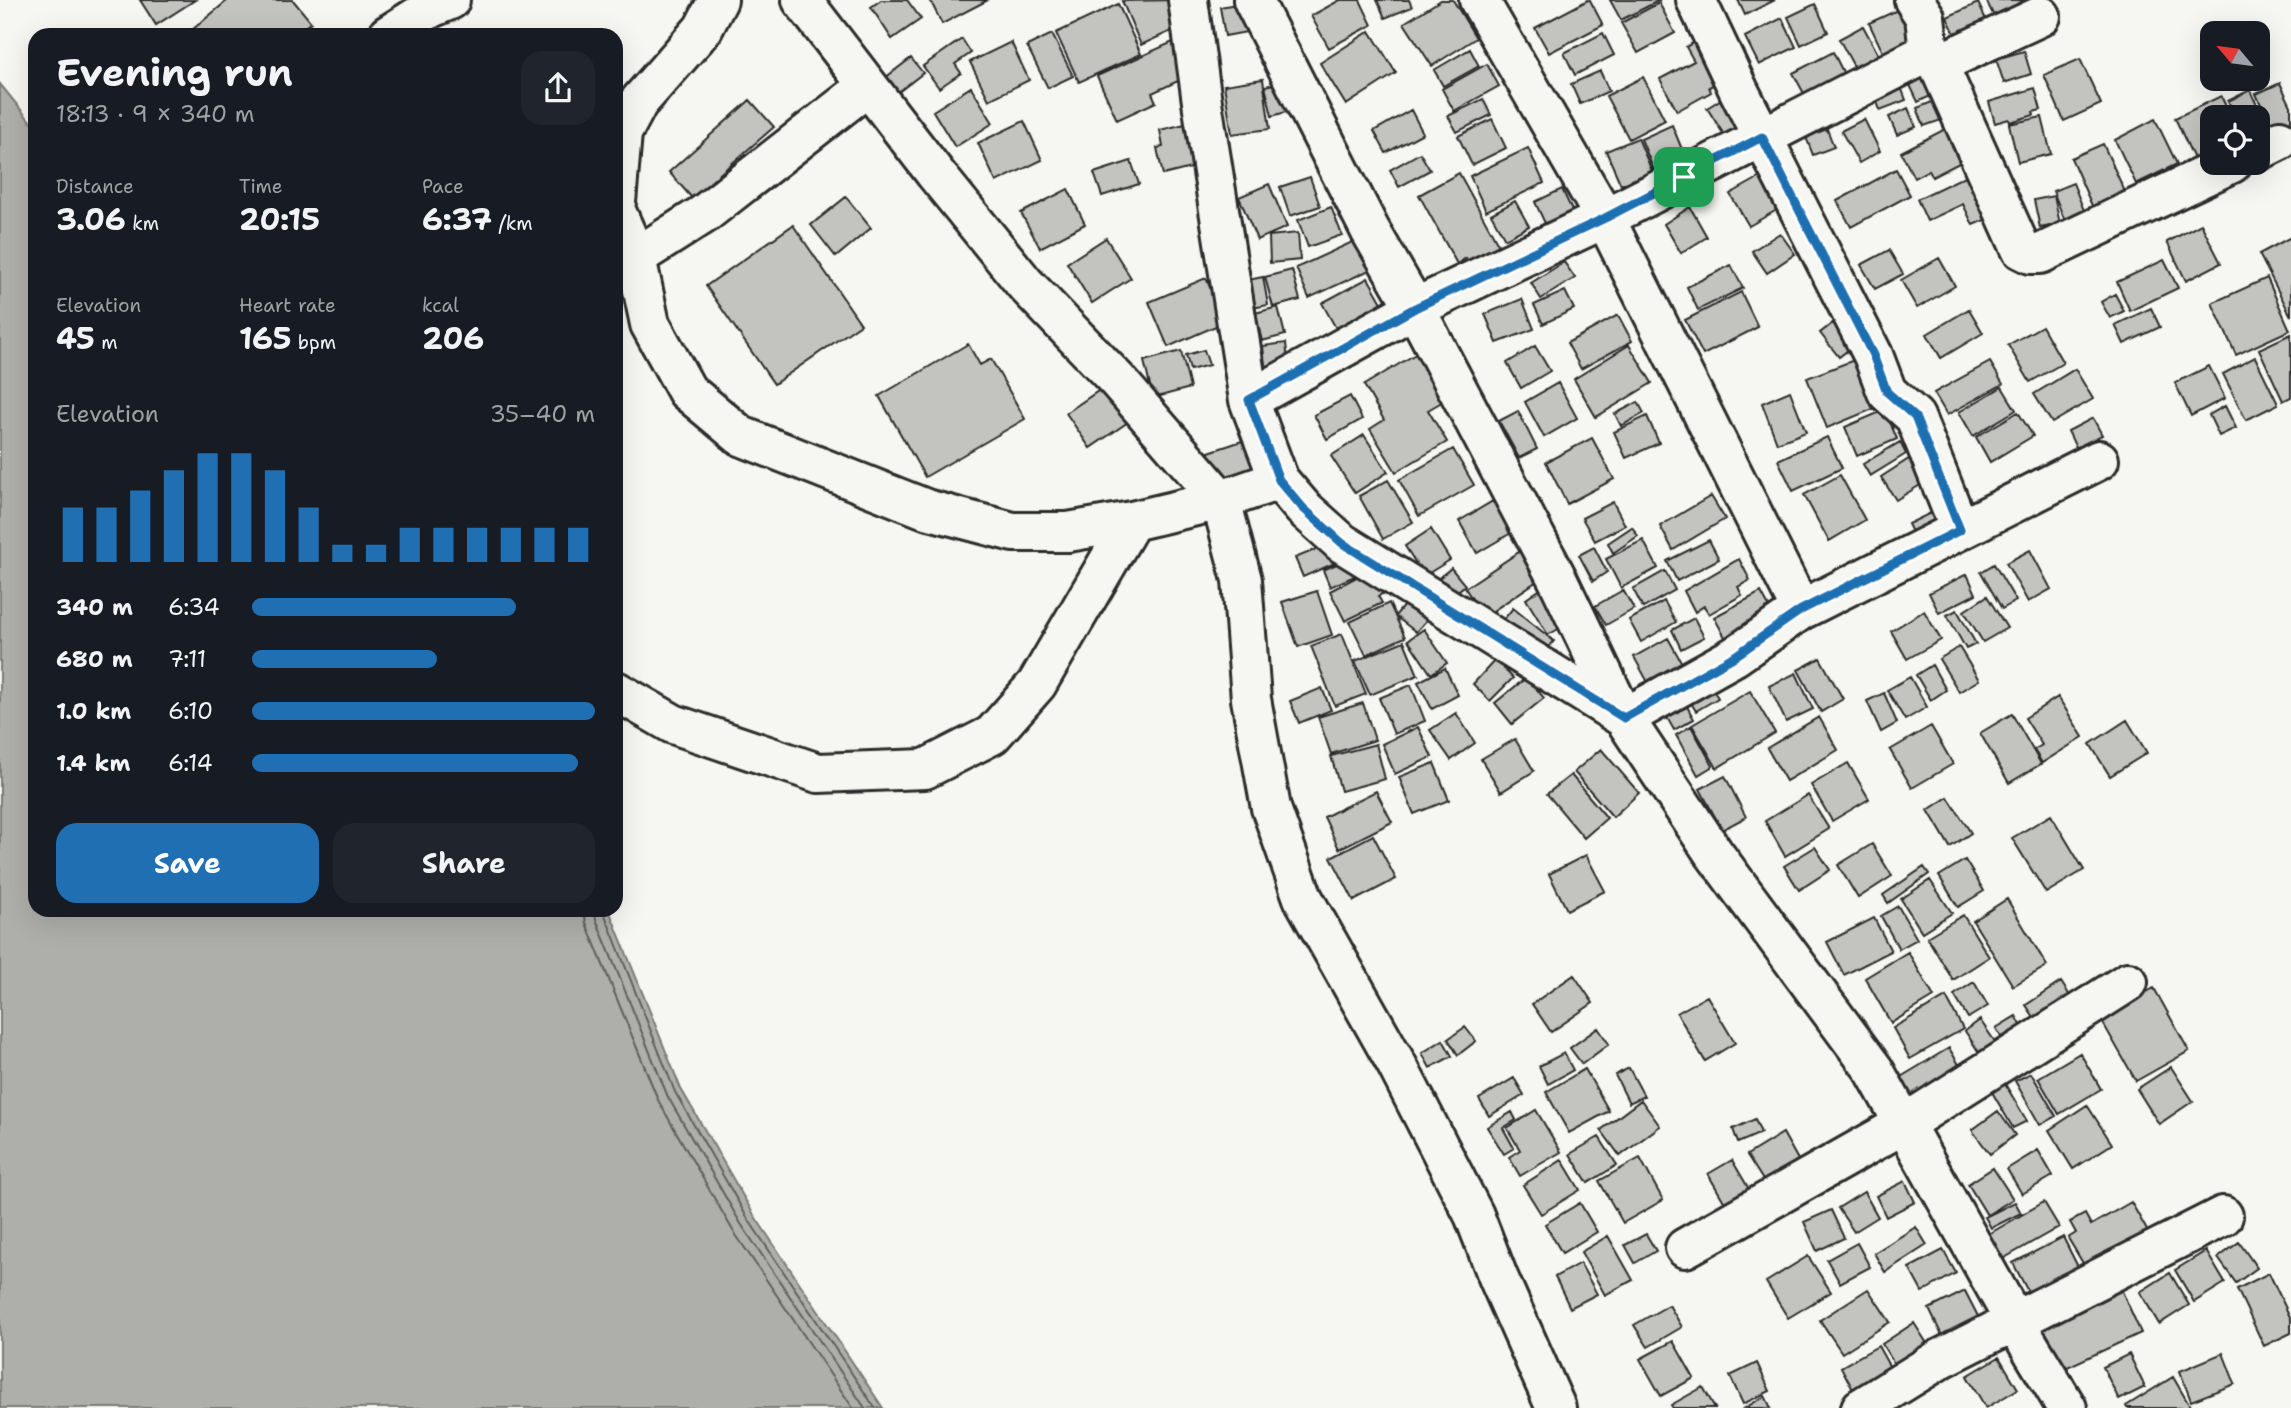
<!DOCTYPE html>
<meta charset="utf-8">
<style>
:root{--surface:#171b24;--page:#20242c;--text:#f1f3f6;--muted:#9ea1a6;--accent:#1f6fb2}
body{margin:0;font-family:"Shantell Sans",sans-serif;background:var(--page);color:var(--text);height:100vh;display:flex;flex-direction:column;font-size:26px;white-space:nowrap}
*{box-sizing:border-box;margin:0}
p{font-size:23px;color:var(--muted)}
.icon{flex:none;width:38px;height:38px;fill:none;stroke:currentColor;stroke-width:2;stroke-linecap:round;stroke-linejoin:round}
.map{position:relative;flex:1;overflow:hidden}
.panel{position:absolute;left:28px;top:28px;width:595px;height:889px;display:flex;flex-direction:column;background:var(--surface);border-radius:21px;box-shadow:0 7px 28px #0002}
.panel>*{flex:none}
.needle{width:46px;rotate:299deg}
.controls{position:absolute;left:2200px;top:21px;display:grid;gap:14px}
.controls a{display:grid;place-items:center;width:70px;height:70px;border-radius:14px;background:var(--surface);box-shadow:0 7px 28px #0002;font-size:35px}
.pin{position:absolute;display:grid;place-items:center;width:60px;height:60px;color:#fff;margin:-30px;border-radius:14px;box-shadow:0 4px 10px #0006}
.round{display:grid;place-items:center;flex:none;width:74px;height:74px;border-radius:21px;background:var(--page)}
.overview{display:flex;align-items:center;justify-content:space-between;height:119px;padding:0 28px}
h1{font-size:38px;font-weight:700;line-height:52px}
.stats{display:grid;grid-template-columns:repeat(3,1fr);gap:10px;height:119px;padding:7px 28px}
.stats div{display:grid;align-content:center}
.stats b{font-size:30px;font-weight:700}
.stats small{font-size:19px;font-weight:400}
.stats p{font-size:19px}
.chart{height:196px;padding:14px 28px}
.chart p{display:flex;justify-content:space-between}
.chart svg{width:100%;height:126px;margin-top:7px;stroke:var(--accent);stroke-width:6}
.primary-button{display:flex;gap:14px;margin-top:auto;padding:14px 28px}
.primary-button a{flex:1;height:80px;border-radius:21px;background:var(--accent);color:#fff;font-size:28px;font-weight:700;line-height:80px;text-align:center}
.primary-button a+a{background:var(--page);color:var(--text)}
ul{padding:0 28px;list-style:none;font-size:23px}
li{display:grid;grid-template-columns:112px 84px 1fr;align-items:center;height:52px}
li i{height:18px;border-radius:9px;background:var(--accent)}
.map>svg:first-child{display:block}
.water{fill:#aeaeab;stroke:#7a7a78;stroke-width:2}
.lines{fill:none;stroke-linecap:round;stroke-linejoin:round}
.shore{stroke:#5f5f5e;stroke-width:2}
.building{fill:#c3c3c0;stroke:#2b2b2b;stroke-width:2}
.minor-casing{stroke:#2b2b2b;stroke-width:44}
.minor{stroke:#f6f6f2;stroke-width:38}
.route-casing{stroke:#fff;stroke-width:14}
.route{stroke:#1f6fb2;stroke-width:9}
</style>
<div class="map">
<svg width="2291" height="1408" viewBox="0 0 2291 1408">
<rect width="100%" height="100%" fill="#f6f6f2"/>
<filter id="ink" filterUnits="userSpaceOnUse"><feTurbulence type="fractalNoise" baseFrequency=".0143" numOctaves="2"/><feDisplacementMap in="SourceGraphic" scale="14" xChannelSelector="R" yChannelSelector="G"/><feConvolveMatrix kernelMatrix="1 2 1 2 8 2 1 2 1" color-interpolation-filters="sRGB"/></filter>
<g filter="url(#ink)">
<path class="water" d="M0 84 35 127V910H609L681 1089 754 1215 883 1408H0Z"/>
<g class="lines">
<path class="shore" d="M584 910 586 923 659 1102 732 1229 853 1408
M594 910 596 919 668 1097 741 1224 865 1408
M603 910 675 1092 748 1219 875 1408"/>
</g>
<path class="building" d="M140 0H195L156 25Z
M228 0H293L311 22 295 35H186Z
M881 0H907L921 19 892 39 871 7Z
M930 0H988L942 24Z
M1178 0 1189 23 1141 45 1122 1Z
M1340 0H1360L1372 25 1329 48 1311 16Z
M1377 0H1409L1412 7 1385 18Z
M1441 0H1453L1476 38 1432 66 1404 23Z
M1588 0H1590L1603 25 1549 53 1535 28Z
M1610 0H1660L1621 20Z
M1738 0H1775L1745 15Z
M1986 0H2023L2030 15 2000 29Z
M1247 2 1252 31 1225 36 1220 7Z
M1659 3 1675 33 1638 53 1621 23Z
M1978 3 1992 32 1961 47 1947 17Z
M1118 4 1141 54 1079 82 1056 33Z
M1815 4 1828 32 1801 45 1788 17Z
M1904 7 1921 44 1887 61 1869 23Z
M1782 18 1796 47 1759 65 1745 37Z
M1863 26 1883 63 1859 76 1839 39Z
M1370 31 1396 73 1346 105 1320 63Z
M1603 33 1614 55 1575 75 1564 53Z
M1052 34 1073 76 1048 88 1027 46Z
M1709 34 1731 75 1709 87 1711 92 1677 111 1660 79 1694 61 1686 47Z
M962 39 971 53 955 64 961 73 939 88 923 66Z
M1175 41 1191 75 1152 93 1156 102 1117 120 1097 76Z
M1011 42 1029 80 989 100 970 62Z
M1470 49 1479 66 1443 86 1434 70Z
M2024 51 2031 74 2004 83 1996 59Z
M1833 52 1847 80 1808 101 1793 73Z
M911 58 923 73 897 93 885 78Z
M2080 59 2101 104 2064 121 2044 75Z
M1487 64 1499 86 1454 111 1442 89Z
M1600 71 1609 91 1580 104 1571 84Z
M1935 71 1943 90 1918 102 1909 83Z
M1643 77 1665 120 1629 139 1606 96Z
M1263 79 1270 129 1232 134 1224 85Z
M1286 81 1293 110 1272 116 1265 86Z
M1899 82 1906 100 1880 110 1873 91Z
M2280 83 2291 106V124L2274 132 2256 94Z
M971 87 993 123 955 147 933 111Z
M2035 88 2041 110 2033 112 2034 115 2010 122 2009 119 1995 123 1989 102Z
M2250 90 2267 127 2258 132V117H2236L2228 101Z
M1734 91 1755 123 1728 141 1707 108Z
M2221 96 2231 117H2212V151L2194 159 2175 118Z
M1942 98 1950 117 1924 126 1917 108Z
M1483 99 1491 115 1457 132 1448 116Z
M750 100 774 127 692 198 669 172Z
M1908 108 1916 127 1897 135 1889 117Z
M1411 110 1423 133 1386 153 1374 131Z
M2042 117 2051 154 2018 162 2009 124Z
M1492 119 1506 148 1472 165 1458 136Z
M1864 119 1880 151 1859 163 1841 131Z
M2155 119 2177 164 2136 184 2115 140Z
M1024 121 1042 160 996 182 978 143Z
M1185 124 1195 167 1163 175 1157 148 1163 147 1160 130Z
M1672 125 1686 159 1655 173 1641 139Z
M1949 127 1965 160 1932 177 1929 170 1914 178 1901 152Z
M1827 129 1834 147 1813 155 1806 137Z
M1638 138 1652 171 1621 185 1606 151Z
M2103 144 2126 194 2093 208 2071 158Z
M1528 148 1544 183 1486 211 1470 176Z
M1420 153 1430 170 1399 187 1390 170Z
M1131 161 1139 184 1102 196 1094 173Z
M1896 169 1910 195 1851 227 1837 201Z
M1978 170 1999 214 1973 225 1963 204 1927 221 1917 199Z
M1771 171 1789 203 1749 226 1730 194Z
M1459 173 1504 255 1474 272 1466 258 1457 264 1419 195Z
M1310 177 1320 206 1290 216 1280 187Z
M2073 183 2085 213 2065 221 2053 191Z
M1269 184 1287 227 1257 240 1239 197Z
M1068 189 1085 224 1040 248 1021 213Z
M1562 189 1576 219 1549 232 1535 202Z
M2054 196 2060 224 2040 228 2034 200Z
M846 197 871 228 836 257 811 225Z
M1515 201 1529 226 1505 239 1491 214Z
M1331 207 1342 235 1308 247 1298 220Z
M1690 207 1707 237 1681 253 1664 224Z
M2201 224 2221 263 2186 281 2167 242Z
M793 225 861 324 774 384 706 286Z
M1298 233 1300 260 1270 263 1269 236Z
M1780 233 1795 254 1767 273 1752 251Z
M2291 237V316L2259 254Z
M1106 238 1131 278 1092 303 1067 263Z
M1361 238 1374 268 1309 298 1296 268Z
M1889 250 1903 274 1875 289 1861 265Z
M1939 258 1955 286 1917 308 1901 280Z
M2164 260 2178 288 2130 311 2117 282Z
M1564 262 1575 278 1541 299 1531 283Z
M1731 265 1743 288 1698 310 1687 287Z
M1292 270 1300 300 1273 307 1265 277Z
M1263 277 1268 305 1252 308 1248 280Z
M1206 278 1225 322 1168 347 1149 302Z
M1368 278 1389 315 1343 341 1322 303Z
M2267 278 2290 330 2236 355 2212 303Z
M1565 291 1574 309 1543 324 1534 305Z
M1741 292 1758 327 1703 355 1685 320Z
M2115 294 2124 311 2110 318 2101 302Z
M1522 299 1534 329 1497 343 1485 314Z
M1278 307 1285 335 1262 341 1255 313Z
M2151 308 2160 327 2124 344 2115 325Z
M1969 309 1983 333 1941 358 1927 334Z
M1618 315 1632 341 1581 369 1567 343Z
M1842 316 1861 340 1839 357 1820 333Z
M2042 326 2063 363 2030 382 2008 345Z
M2291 334V397L2283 401 2259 349Z
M1286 343 1289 371 1266 374 1263 346Z
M968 344 980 365 991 359 1025 419 925 477 879 396Z
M1629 345 1652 383 1596 417 1574 379Z
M1535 346 1550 371 1521 388 1507 363Z
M1204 350 1209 365 1190 370 1186 355Z
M1181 351 1190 388 1153 398 1144 361Z
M1419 352 1447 399 1428 410 1447 442 1396 472 1370 429 1384 420 1364 385Z
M2255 357 2278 404 2246 420 2223 374Z
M1854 360 1873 409 1827 428 1807 378Z
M1990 362 2003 384 1947 415 1934 393Z
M2209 366 2225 398 2191 416 2175 383Z
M2075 369 2093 399 2052 423 2034 394Z
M1558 383 1577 418 1544 437 1525 402Z
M1107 385 1131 420 1090 448 1066 413Z
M2002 387 2016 410 1973 436 1959 412Z
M1790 391 1806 432 1777 443 1762 403Z
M1350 396 1362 419 1327 439 1314 415Z
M1638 402 1644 413 1621 426 1615 414Z
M2225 406 2236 428 2219 436 2209 415Z
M1885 410 1897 439 1857 456 1845 427Z
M1518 411 1537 449 1519 458 1499 421Z
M2018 412 2033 436 1990 462 1976 437Z
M1647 416 1659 443 1626 458 1614 432Z
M2093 418 2102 435 2076 448 2068 431Z
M1364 435 1388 472 1355 493 1331 456Z
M1827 437 1842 468 1793 491 1778 460Z
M1592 438 1614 479 1567 504 1546 462Z
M1245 440 1256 473 1215 488 1203 454Z
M1900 442 1906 454 1870 476 1863 464Z
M1453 449 1474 485 1419 516 1399 480Z
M1915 455 1930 479 1896 500 1881 477Z
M1840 475 1865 520 1829 541 1804 495Z
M1388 480 1413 522 1383 539 1359 496Z
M1711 496 1725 519 1673 550 1660 526Z
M1493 501 1511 533 1477 553 1459 521Z
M1613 502 1625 525 1595 541 1582 518Z
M1943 507 1953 530 1919 547 1908 524Z
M1632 527 1638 536 1613 553 1608 543Z
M1431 529 1450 560 1424 576 1405 546Z
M1643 540 1658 568 1621 588 1606 559Z
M1709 540 1719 559 1677 581 1667 561Z
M1337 541 1344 559 1303 577 1295 558Z
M1594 547 1607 572 1593 581 1579 555Z
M1522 550 1540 579 1484 617 1465 588Z
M2030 550 2051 589 2028 602 2006 563Z
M1358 555 1366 571 1330 587 1323 570Z
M1739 559 1750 580 1738 587 1742 595 1709 614 1704 606 1695 612 1684 591Z
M1994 564 2016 601 2002 609 1981 572Z
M1451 568 1465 585 1453 595 1439 578Z
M1665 571 1675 590 1643 608 1633 589Z
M1366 572 1375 575 1384 593 1378 596 1382 603 1345 621 1330 591Z
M1967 574 1976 594 1939 613 1929 593Z
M1545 586 1567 624 1548 635 1526 599Z
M1623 590 1634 609 1606 625 1595 606Z
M1317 591 1332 635 1298 647 1282 602Z
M1761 592 1774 616 1727 641 1714 617Z
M1987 596 2007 628 1983 642 1964 611Z
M1409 599 1430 616 1416 632 1395 616Z
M1664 601 1676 622 1641 642 1629 620Z
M1389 603 1405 637 1366 655 1350 622Z
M1513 608 1554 641 1540 658 1499 625Z
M1957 610 1976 644 1966 649 1947 615Z
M1924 611 1941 640 1907 659 1891 631Z
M1694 618 1704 637 1681 649 1672 630Z
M1424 629 1447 663 1431 674 1408 640Z
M1342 634 1366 694 1335 706 1311 646Z
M1668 638 1688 674 1654 693 1634 657Z
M1404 641 1418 675 1370 695 1355 661Z
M1959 647 1979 680 1959 692 1939 659Z
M1820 658 1843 699 1821 712 1798 670Z
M1495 660 1513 678 1490 701 1473 684Z
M1932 665 1946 690 1931 700 1916 675Z
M1445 668 1458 695 1432 709 1418 682Z
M1796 673 1813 709 1786 722 1769 686Z
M1527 677 1544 698 1512 724 1495 703Z
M1910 677 1927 707 1905 720 1887 690Z
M1708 681 1718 698 1696 711 1686 695Z
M1411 685 1425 721 1394 734 1379 698Z
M1322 688 1331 710 1299 723 1290 701Z
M1750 691 1775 733 1717 768 1692 725Z
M1884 693 1897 723 1881 732 1867 701Z
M2058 697 2083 737 2042 763 2034 750 2042 745 2025 718Z
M1363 703 1375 740 1331 754 1318 717Z
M1685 703 1694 719 1674 730 1665 714Z
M1456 713 1475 743 1451 760 1430 730Z
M2012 714 2041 764 2009 783 1980 733Z
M1819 717 1838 750 1786 781 1767 748Z
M2127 720 2147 753 2110 776 2090 744Z
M1691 726 1713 766 1698 775 1676 735Z
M1931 726 1953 764 1912 788 1890 750Z
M1418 727 1432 757 1395 774 1382 744Z
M1515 739 1534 771 1501 792 1481 759Z
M1376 744 1385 779 1341 791 1331 756Z
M1601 749 1639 793 1613 817 1574 772Z
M1434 763 1449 800 1414 814 1399 777Z
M1848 763 1869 799 1832 821 1811 785Z
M1571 775 1607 818 1584 838 1547 794Z
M1725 776 1746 817 1722 830 1700 789Z
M1376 791 1392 822 1339 849 1324 817Z
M1808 795 1829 829 1785 856 1765 821Z
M1948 797 1971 833 1950 847 1928 810Z
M2051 815 2084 870 2046 893 2012 838Z
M1373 835 1396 879 1354 901 1331 857Z
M1872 844 1892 876 1858 898 1838 865Z
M1815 847 1830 870 1799 890 1784 866Z
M1586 855 1605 891 1567 910 1549 874Z
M1965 860 1984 891 1958 907 1939 876Z
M1924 867 1929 874 1888 903 1883 895Z
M1930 880 1952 913 1922 932 1901 899Z
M2007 899 2047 966 2013 986 1973 921Z
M1898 906 1917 939 1899 949 1881 916Z
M1963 915 1989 957 1953 980 1927 937Z
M1874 918 1891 951 1844 975 1827 942Z
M1908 952 1934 997 1891 1023 1865 978Z
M1574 975 1593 1003 1551 1032 1532 1004Z
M1974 982 1988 1006 1968 1018 1954 995Z
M2061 982 2076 1005 2041 1028 2026 1005Z
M2154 988 2189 1051 2136 1081 2100 1018Z
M1707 996 1735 1043 1705 1061 1677 1013Z
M1946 997 1963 1029 1910 1059 1893 1028Z
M2016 1016 2028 1037 2008 1049 1996 1028Z
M1980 1020 2000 1049 1984 1060 1965 1031Z
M1465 1027 1476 1041 1458 1055 1448 1039Z
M1598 1028 1609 1044 1582 1064 1570 1048Z
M1443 1040 1452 1056 1430 1068 1422 1053Z
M1949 1048 1964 1073 1914 1104 1899 1078Z
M1564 1053 1573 1070 1548 1084 1539 1066Z
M2080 1053 2101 1089 2059 1114 2038 1078Z
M2171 1067 2193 1101 2159 1124 2137 1089Z
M1629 1068 1644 1096 1629 1103 1615 1075Z
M1585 1069 1609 1111 1569 1133 1546 1092Z
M2031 1073 2056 1116 2040 1125 2015 1081Z
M1514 1078 1524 1095 1489 1116 1479 1099Z
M2005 1084 2027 1121 2013 1128 1992 1092Z
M1641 1100 1660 1126 1620 1156 1601 1130Z
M2087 1105 2112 1144 2073 1169 2049 1130Z
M1536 1110 1561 1152 1520 1176 1509 1157 1520 1150 1507 1128Z
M1998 1111 2015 1135 1990 1154 1972 1130Z
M1512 1112 1516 1120 1503 1128 1514 1148 1504 1154 1487 1127Z
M1755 1119 1761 1133 1738 1143 1733 1129Z
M1783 1133 1802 1167 1768 1188 1747 1155Z
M1599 1137 1617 1165 1588 1183 1570 1154Z
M2038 1150 2053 1176 2022 1194 2007 1169Z
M1640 1158 1663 1200 1623 1223 1599 1181Z
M1562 1160 1580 1190 1541 1214 1523 1185Z
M1732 1160 1753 1196 1729 1210 1708 1174Z
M1993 1168 2013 1199 1987 1215 1968 1184Z
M1905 1181 1915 1202 1886 1217 1876 1196Z
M1864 1192 1878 1217 1854 1232 1838 1208Z
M2015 1202 2021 1213 1991 1228 1985 1217Z
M2044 1202 2059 1227 2001 1260 1987 1235Z
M2131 1202 2149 1234 2087 1270 2068 1238 2076 1233 2070 1222 2085 1214 2091 1225Z
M1580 1203 1597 1232 1562 1253 1545 1224Z
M1831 1210 1844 1238 1817 1251 1804 1222Z
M1916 1227 1927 1245 1885 1272 1874 1253Z
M1646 1234 1656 1251 1635 1263 1625 1245Z
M1608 1236 1633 1280 1605 1295 1581 1252Z
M2063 1237 2085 1281 2036 1307 2013 1263Z
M2239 1242 2257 1268 2236 1283 2218 1258Z
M1857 1243 1870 1267 1840 1283 1827 1260Z
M1943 1250 1956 1273 1922 1292 1909 1268Z
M2206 1251 2225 1283 2194 1302 2175 1270Z
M1808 1256 1831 1292 1788 1318 1766 1282Z
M1580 1263 1597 1294 1570 1308 1555 1277Z
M2170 1273 2189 1305 2159 1324 2140 1292Z
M2269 1273 2291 1319V1333L2264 1346 2237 1289Z
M2116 1278 2141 1333 2061 1370 2036 1315Z
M1868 1289 1890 1322 1842 1353 1820 1320Z
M1965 1291 1984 1328 1947 1346 1929 1309Z
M1669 1305 1682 1327 1648 1347 1634 1325Z
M1914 1323 1935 1356 1903 1378 1882 1344Z
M1673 1341 1694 1378 1661 1396 1640 1359Z
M1878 1346 1898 1382 1860 1403 1841 1367Z
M2223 1353 2235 1384 2191 1401 2180 1371Z
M2129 1354 2145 1387 2119 1400 2103 1367Z
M1999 1357 2018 1389 1986 1408 1967 1376Z
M1757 1363 1770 1391 1743 1404 1730 1376Z
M2173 1377 2191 1408H2127L2126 1406Z
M1703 1387 1715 1408H1673L1671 1405Z
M1765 1396 1771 1408H1745Z"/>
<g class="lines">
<defs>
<path id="minor" d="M802 0 935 173 1025 284 1118 381 1221 500 1279 480
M1188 0 1202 102 1249 400 1279 480 1303 508 1342 543 1624 718 1735 656 1801 610 2099 460
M1253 0 1370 230 1415 308 1558 580 1624 718 1713 852 1874 1070 2015 1322 2067 1408
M1479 0 1605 218 1801 610
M1696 0 1739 91 1873 355 1887 392 1915 417 1960 530
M1914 0 1925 17 1929 52 1938 64 2021 249 2031 254H2040L2232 163
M388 35 431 8 450 0
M1938 64 2041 16
M2258 151 2280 140
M616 202 622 133 638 103 703 29 718 0
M616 211 636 257 650 324 687 391 741 436 926 509 1013 532H1068L1132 521 1221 500 1242 580 1251 699 1271 808 1303 898 1397 1065 1474 1215 1498 1277 1556 1408
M616 270 704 214 868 86
M1249 400 1415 308 1605 218 1929 52
M616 691 673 724 818 773 925 769 992 735 1037 684 1132 521
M1685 1248 1904 1124 2128 982
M1861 1408 1940 1359 2223 1216"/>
</defs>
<use href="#minor" class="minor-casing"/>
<use href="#minor" class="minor"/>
</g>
</g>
<g class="lines" filter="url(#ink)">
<defs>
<path id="route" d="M1762 137 1873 355 1887 392 1915 417 1960 530 1801 610 1735 656 1624 718 1342 543 1303 508 1279 480 1249 400 1415 308 1605 218Z"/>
</defs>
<use href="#route" class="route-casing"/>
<use href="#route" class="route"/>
</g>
</svg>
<div class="controls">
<a><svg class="needle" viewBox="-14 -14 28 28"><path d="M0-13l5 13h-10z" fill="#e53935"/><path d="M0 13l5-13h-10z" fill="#9ea1a6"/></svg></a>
<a><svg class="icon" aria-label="locate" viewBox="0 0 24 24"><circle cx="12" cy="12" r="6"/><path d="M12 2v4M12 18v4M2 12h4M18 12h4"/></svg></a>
</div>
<div class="pin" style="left:1684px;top:177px;background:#1e9e55"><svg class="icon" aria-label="arrive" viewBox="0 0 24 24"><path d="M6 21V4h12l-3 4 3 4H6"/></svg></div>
<section class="panel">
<div class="overview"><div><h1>Evening run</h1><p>18:13 · 9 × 340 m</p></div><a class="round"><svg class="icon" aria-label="share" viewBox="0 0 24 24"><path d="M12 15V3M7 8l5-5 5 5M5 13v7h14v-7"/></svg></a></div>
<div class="stats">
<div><p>Distance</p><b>3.06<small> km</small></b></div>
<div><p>Time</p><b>20:15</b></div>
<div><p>Pace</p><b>6:37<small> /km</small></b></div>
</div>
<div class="stats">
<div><p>Elevation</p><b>45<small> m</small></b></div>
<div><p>Heart rate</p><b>165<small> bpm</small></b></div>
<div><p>kcal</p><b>206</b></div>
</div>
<div class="chart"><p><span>Elevation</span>35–40 m</p>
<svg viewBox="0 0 160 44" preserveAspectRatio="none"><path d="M5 44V25M15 44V25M25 44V19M35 44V12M45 44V6M55 44V6M65 44V12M75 44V25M85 44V38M95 44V38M105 44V32M115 44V32M125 44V32M135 44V32M145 44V32M155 44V32"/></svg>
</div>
<ul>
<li><b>340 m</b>6:34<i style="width:77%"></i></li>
<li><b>680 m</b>7:11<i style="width:54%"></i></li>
<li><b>1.0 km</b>6:10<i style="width:100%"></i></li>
<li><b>1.4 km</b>6:14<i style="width:95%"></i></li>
</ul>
<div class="primary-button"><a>Save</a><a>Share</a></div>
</section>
</div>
